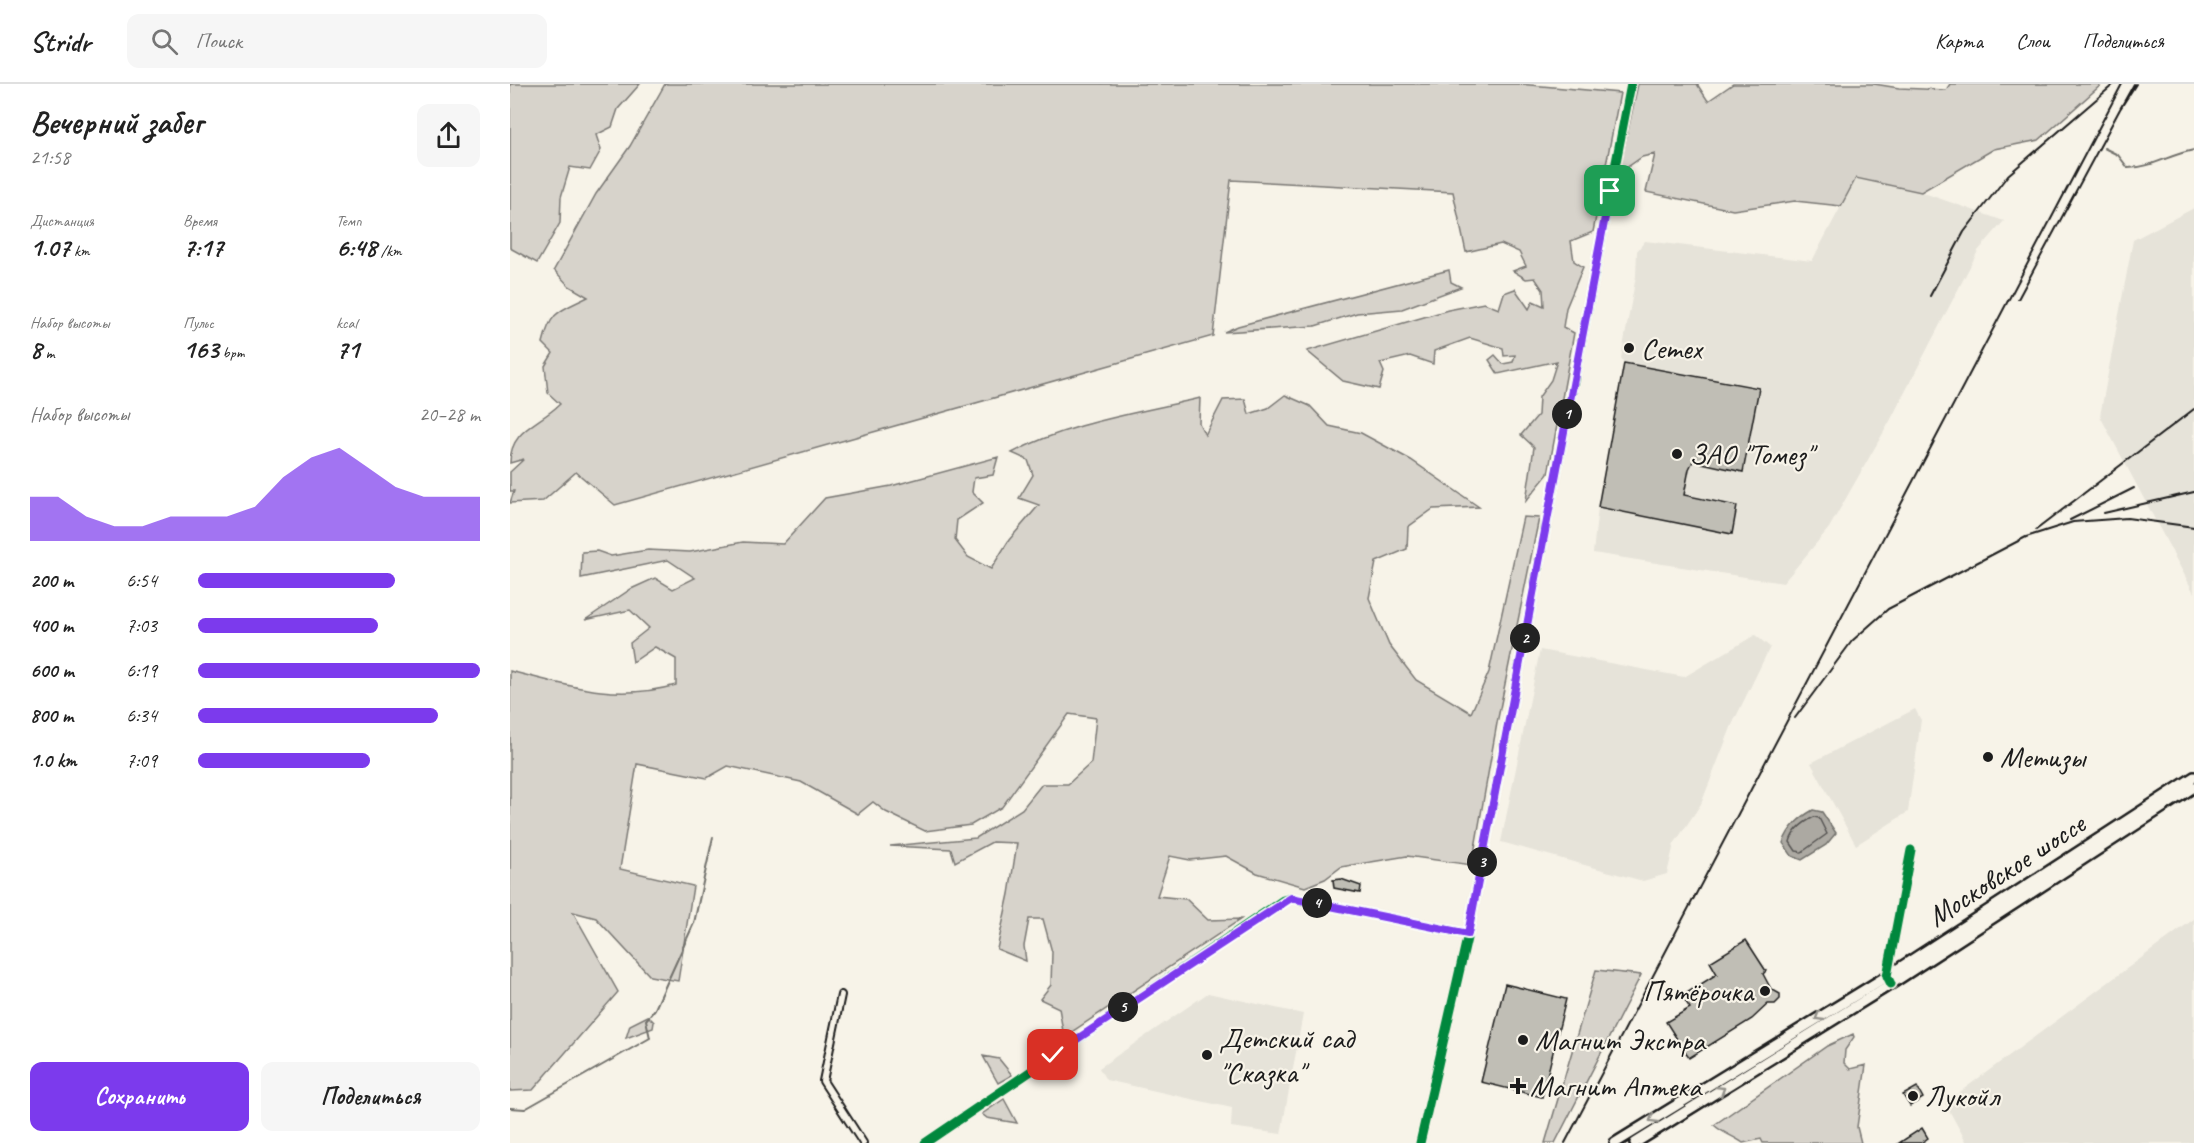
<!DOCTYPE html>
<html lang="ru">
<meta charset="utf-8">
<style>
:root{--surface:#fff;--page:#f6f6f6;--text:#222;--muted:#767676;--line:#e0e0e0;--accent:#7c3aed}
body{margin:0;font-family:Caveat,sans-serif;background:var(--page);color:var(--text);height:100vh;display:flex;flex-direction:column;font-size:22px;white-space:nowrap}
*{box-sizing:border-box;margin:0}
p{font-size:20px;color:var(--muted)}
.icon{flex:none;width:33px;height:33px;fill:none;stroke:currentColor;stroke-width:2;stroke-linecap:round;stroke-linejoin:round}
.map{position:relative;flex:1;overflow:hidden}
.sheet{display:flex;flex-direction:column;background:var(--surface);width:510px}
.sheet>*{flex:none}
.pin{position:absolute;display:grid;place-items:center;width:51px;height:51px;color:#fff;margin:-26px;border-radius:12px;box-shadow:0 3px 9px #0006}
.km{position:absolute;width:30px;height:30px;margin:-15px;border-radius:50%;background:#222;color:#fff;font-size:16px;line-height:30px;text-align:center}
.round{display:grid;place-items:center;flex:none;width:63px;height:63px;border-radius:12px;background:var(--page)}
.headline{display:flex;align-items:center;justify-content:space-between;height:102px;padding:0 30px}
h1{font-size:33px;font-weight:600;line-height:45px}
.metrics{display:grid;grid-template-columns:repeat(3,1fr);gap:9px;height:102px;padding:6px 30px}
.metrics div{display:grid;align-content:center}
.metrics b{font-size:26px;font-weight:600}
.metrics small{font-size:16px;font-weight:400}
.metrics p{font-size:16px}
.chart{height:168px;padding:12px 30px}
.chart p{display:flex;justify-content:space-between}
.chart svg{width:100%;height:108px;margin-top:6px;fill:var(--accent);opacity:.7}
.primary-button{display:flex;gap:12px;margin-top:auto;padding:12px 30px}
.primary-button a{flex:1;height:69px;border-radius:12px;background:var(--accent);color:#fff;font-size:24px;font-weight:600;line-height:69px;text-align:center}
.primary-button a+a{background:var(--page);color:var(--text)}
ul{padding:0 30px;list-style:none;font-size:20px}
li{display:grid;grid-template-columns:96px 72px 1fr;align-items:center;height:45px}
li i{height:15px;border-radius:8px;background:var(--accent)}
header{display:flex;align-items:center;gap:36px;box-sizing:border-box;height:84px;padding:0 30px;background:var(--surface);border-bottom:2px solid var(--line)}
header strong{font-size:28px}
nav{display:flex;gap:33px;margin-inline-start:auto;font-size:21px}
.search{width:420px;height:54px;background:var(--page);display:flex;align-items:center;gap:15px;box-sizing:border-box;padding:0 21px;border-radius:12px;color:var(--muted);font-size:22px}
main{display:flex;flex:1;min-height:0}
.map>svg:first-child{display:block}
.built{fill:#e6e3d9}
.green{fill:#d7d3cb;stroke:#7a7874;stroke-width:1.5}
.water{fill:#aca9a2;stroke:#72716c;stroke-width:1.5}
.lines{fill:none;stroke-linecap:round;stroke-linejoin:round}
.shore{stroke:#565452;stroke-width:1.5}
.stream{stroke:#72716c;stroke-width:2}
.building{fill:#c0beb5;stroke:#1c1c1c;stroke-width:1.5}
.minor-casing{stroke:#1c1c1c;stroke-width:10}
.secondary-casing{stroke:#1c1c1c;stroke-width:14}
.minor{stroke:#f7f3e8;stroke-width:6}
.secondary{stroke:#f7f3e8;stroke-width:9}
.rail{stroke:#1c1c1c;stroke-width:2}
.cycleway-casing{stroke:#f7f3e8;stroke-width:13}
.cycleway{stroke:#00873e;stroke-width:9}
.oneway{stroke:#94928c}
.route-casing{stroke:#fff;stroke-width:12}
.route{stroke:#7c3aed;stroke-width:8}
.poi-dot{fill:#1c1c1c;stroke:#f7f3e8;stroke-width:2}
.labels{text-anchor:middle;stroke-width:4.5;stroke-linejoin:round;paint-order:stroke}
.poi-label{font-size:30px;fill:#1c1c1c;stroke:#f7f3e8;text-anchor:start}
.street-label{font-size:30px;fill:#1c1c1c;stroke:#f7f3e8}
</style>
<header>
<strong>Stridr</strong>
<div class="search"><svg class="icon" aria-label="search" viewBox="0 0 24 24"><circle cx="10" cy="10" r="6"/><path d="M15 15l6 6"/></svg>Поиск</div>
<nav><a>Карта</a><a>Слои</a><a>Поделиться</a></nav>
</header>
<main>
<section class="sheet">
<div class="headline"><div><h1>Вечерний забег</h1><p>21:58</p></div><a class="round"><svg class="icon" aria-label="share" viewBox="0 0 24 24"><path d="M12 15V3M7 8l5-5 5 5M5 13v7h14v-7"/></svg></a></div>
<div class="metrics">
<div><p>Дистанция</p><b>1.07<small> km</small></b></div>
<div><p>Время</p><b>7:17</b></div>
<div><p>Темп</p><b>6:48<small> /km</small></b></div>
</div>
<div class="metrics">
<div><p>Набор высоты</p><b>8<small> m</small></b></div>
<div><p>Пульс</p><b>163<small> bpm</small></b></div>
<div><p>kcal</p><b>71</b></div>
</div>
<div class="chart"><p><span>Набор высоты</span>20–28 m</p>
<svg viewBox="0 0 160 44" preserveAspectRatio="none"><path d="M0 44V26L10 26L20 34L30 38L40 38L50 34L60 34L70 34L80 30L90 18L100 10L110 6L120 14L130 22L140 26L150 26L160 26V44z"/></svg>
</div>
<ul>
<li><b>200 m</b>6:54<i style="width:70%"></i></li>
<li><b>400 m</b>7:03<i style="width:64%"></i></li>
<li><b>600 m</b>6:19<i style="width:100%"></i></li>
<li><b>800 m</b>6:34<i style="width:85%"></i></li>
<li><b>1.0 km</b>7:09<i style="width:61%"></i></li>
</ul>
<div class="primary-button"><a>Сохранить</a><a>Поделиться</a></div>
</section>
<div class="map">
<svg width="1684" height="1059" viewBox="0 0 1684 1059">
<rect width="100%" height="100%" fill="#f7f3e8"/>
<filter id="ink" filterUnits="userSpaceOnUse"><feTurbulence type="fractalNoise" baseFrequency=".0167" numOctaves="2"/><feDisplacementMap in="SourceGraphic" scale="12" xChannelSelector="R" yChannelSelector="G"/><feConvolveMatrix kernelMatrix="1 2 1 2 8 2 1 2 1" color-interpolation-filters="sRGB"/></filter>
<g filter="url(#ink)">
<path class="built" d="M1346 94 1411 108 1494 137 1468 167 1380 337 1319 444 1273 499 1083 469 1088 423 1114 279 1111 274 1126 192 1127 167 1135 157 1302 177Z
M1684 124V509L1590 332 1623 156Z
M1245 551 1260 563 1222 641 1191 720 1164 760 1157 790 1133 797 991 758 1030 566 1174 593Z
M1405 625 1411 636 1398 728 1346 761 1301 679Z
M1684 835V1059H1457L1435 1019Z
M698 909 793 930 771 1050 721 1043 722 1024 596 996 589 984Z"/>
<path class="green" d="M0 0H130L108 25 102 43 86 51 91 66 80 86 60 83 51 113 50 139 27 179 0 164Z
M155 0H1009L1110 9 1083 148 1061 157 1064 177 1073 183 1056 224 1053 243 1064 249 1038 390 1016 417 1024 363 1011 351 1028 331 1029 313 1041 296 1047 277 988 290 979 276 985 271 993 280 1003 278 1005 271 994 272 993 264 960 254 924 267 923 280 900 272 870 279 874 288 869 305 833 297 797 267 938 226 974 219 989 225 994 209 1005 205 1019 225 1023 217 1034 222 1033 206 1025 194 1016 195 1003 187 1016 182 1009 168 991 160 956 168 943 108 721 96 703 252 105 421 66 388 33 417 0 419 4 407H0V388L14 375 0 379C0 346 28 341 50 320L38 309 35 282 43 269 33 259C41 226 50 227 78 213L59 202 44 186 86 110 120 62Z
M1128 0H1187L1198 17 1223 0H1364L1389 4 1436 6 1440 0H1592L1529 56 1484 65 1411 108 1346 94 1331 122 1285 117 1223 126 1136 108 1145 70 1132 73 1109 89Z
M939 186 941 198 951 203 892 225 847 229 805 242 714 248 728 242Z
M775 311 800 322 819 342 851 349 901 376 969 423 923 425 898 443 897 465 866 478 859 514 879 561 906 596 961 629 979 588 1013 433 1029 434 987 639 962 781 897 772 831 783 815 795 795 803 747 789 716 772 680 776 660 772 647 812 676 815 698 836 731 835 554 953 549 924 530 915 541 901 542 868 533 835H519L514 862 516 877 487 865 499 810 507 759 482 758 445 778 441 765 380 762 466 754 512 725 532 700H558L581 679 586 634 559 630 492 723 461 741 415 747 376 728 363 718 348 730 291 698 218 682 197 694 127 680 110 785 183 802 168 897 140 892 86 834 63 828 108 908 23 1006 0 1007V587C59 602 105 618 166 601V575L145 563 123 578 120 559 139 544 120 526 75 536 121 505 145 494 163 505 185 494 158 476 71 494 72 468 87 467 101 472 138 466 180 468 233 458 273 460 315 414 381 402 488 373 483 391 464 394 462 408 473 419 447 436 445 456 458 473 481 485 499 456 529 421 509 414 523 391 518 376 502 369C558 339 628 329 690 314L689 339 695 351 713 316 735 315 739 330 758 324Z
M1086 886 1131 891 1045 1059H1035Z
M138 932 144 938 143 944 116 954 120 941Z
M1343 950 1344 953 1335 966 1334 979 1340 985 1356 981 1347 1043 1351 1059H1253L1251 1055 1233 1059C1224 1052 1212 1049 1204 1041L1317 962Z
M473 972 489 975 502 991 488 999Z
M494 1015 507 1039 477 1034 472 1030Z"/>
<path class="water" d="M1303 726 1312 728 1326 749 1316 761 1292 776 1282 772 1273 759C1279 743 1289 734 1303 726Z"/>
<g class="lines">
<path class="shore" d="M1304 733 1309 734 1317 750 1292 768 1286 767 1280 758C1283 746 1294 738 1304 733Z"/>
<path class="stream" d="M1594 64 1608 71 1618 84C1641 84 1661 70 1684 66
M0 1024 15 1025 140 954 136 936 145 925 184 839 203 753"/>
</g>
<path class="building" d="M1114 279 1249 304 1233 388 1183 377 1179 385 1174 411 1227 422 1222 450 1088 423Z
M831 795 851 802 850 809 824 804 823 796Z
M1236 856 1256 887 1253 890 1261 905 1270 910V915L1265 920H1258L1242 935 1179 974 1156 938 1180 924 1172 912 1207 890 1200 878Z
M995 900 1056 915 1032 1013 971 998Z
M1407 1003 1413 1014 1400 1022 1393 1011Z
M1412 1044 1418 1054 1411 1059H1389Z"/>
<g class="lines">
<defs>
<path id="minor" d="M1377 891 1401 766
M331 911 313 997 353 1059
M415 1059 773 816 781 814 958 850
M910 1059 958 850 1121 0"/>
<path id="secondary" d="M1105 1059 1377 892 1684 693
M1125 1059 1381 900 1684 703"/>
</defs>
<use href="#minor" class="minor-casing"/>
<use href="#secondary" class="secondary-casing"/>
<use href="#minor" class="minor"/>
<use href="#secondary" class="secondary"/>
<path class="rail" d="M1624 0 1610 25 1626 0
M1420 212 1454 148 1498 91 1604 0
M1508 215 1610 25
M1594 429 1684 408
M1560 436 1624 404
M1526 446 1684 325
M1285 634 1342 557 1378 525 1516 453 1563 438 1617 434 1684 443
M1055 1059 1612 0"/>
<defs>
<path id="cycleway" d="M1381 900 1377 892 1401 766
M415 1059 773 816 781 814 958 850
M910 1059 958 850 1121 0"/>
</defs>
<use href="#cycleway" class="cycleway-casing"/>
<use href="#cycleway" class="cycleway"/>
</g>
<defs><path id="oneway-chevron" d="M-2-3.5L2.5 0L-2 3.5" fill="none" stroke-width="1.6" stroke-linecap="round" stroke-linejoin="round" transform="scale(1.5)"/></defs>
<g class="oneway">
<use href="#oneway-chevron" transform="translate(1309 933) rotate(149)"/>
<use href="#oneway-chevron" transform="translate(1211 1006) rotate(-32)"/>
<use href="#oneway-chevron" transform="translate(1143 1035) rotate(149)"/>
</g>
</g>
<g class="lines" filter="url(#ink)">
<defs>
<path id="route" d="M543 971 781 814 958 850 1100 107"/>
</defs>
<use href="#route" class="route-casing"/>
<use href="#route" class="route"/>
</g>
<g class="poi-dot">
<circle cx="1119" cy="264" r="6"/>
<circle cx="1167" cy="370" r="6"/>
<circle cx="1478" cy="673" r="6"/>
<circle cx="1255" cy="907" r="6"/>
<circle cx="1013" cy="956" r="6"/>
<circle cx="697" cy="971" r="6"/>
<path d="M1005 993h6v6h6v6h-6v6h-6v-6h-6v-6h6z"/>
<circle cx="1403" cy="1012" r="6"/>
</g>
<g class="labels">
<g class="poi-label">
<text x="1131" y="274">Cemex</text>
<text x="1179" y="380">ЗАО "Томез"</text>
<text x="1490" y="683">Метизы</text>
<text x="1243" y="917" text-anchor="end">Пятёрочка</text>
<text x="709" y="964">Детский сад<tspan x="709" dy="34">"Сказка"</tspan></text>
<text x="1025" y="966">Магнит Экстра</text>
<text x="1020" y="1012">Магнит Аптека</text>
<text x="1415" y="1022">Лукойл</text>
</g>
<g class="street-label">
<text transform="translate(1496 786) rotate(-33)" y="10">Московское шоссе</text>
</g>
</g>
</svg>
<div class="pin" style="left:1100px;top:107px;background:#1e9e55"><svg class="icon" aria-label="arrive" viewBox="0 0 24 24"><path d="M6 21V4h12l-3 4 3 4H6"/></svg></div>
<div class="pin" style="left:543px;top:971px;background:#d93025"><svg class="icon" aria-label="check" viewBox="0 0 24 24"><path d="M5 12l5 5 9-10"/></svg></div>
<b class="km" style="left:1057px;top:330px">1</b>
<b class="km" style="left:1015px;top:554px">2</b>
<b class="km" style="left:972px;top:778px">3</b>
<b class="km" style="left:807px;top:819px">4</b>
<b class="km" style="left:613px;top:923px">5</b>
</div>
</main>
